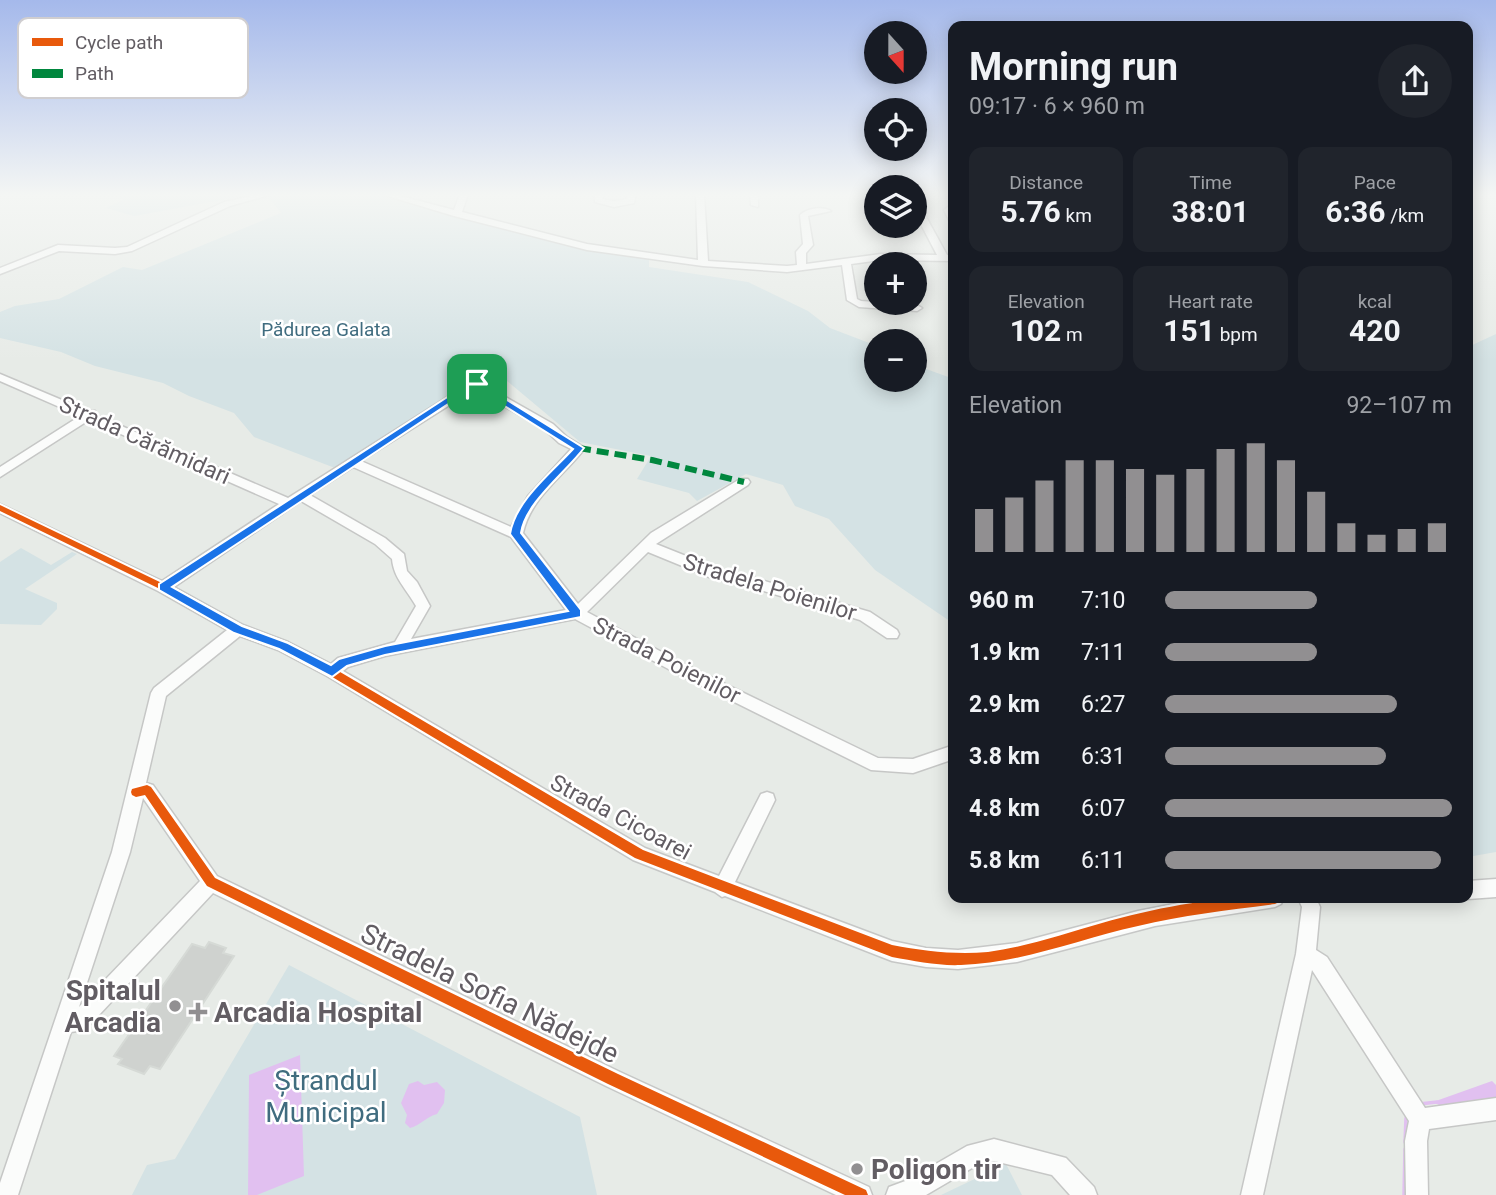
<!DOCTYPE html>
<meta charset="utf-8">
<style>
:root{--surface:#171b24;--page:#20242c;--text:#f1f3f6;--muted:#9ea1a6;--accent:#918f91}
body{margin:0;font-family:Roboto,sans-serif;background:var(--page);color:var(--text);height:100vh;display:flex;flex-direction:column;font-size:26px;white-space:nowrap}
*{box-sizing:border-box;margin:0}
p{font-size:23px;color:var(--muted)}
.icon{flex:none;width:38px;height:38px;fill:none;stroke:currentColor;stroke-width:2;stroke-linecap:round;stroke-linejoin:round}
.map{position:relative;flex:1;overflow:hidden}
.sheet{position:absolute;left:948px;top:21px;width:525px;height:882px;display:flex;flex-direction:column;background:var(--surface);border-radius:14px;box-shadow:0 4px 18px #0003}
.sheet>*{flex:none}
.needle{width:46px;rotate:159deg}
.buttons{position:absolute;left:864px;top:21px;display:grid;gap:14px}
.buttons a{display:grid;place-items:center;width:63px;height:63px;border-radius:50%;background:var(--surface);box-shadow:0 4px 18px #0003;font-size:35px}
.pin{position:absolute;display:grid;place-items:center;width:60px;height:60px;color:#fff;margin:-30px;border-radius:14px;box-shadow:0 4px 10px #0006}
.round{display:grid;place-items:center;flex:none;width:74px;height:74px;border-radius:37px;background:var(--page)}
.overview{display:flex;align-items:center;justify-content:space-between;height:119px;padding:0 21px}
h1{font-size:38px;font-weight:700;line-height:52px}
.stats{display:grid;grid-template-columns:repeat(3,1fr);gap:10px;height:119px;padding:7px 21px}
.stats div{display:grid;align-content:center;border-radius:14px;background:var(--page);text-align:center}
.stats b{font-size:30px;font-weight:700}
.stats small{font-size:19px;font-weight:400}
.stats p{font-size:19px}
.chart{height:196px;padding:14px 21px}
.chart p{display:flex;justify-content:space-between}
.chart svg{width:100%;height:126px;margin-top:7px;stroke:var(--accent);stroke-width:6}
ul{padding:0 21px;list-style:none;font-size:23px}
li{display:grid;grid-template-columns:112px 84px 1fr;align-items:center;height:52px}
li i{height:18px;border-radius:9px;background:var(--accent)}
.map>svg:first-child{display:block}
.green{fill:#d4e2e4}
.water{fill:#e1c0f0}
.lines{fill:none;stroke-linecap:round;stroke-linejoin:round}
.stream{stroke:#e1c0f0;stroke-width:3.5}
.building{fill:#cfd2cf;stroke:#d6dad6;stroke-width:2}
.minor-casing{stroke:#c6c7c6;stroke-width:3}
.minor{fill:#fbfcfb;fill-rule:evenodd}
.quiet{stroke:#00873e;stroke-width:6;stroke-dasharray:12 6;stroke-linecap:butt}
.cycleway-casing{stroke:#fff;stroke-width:4}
.cycleway{fill:#e8590c;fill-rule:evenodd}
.route{fill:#1a73e8;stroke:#fff;stroke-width:2;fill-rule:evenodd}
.poi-dot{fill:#918f91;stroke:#fff;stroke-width:2.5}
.labels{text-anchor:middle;stroke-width:5;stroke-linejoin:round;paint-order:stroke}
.far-park-label{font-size:19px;fill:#406c7f;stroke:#fff}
.street-label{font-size:23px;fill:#625d63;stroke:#fff}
.near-poi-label{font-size:28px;font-weight:bold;fill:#625d63;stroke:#fff;text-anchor:start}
.near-street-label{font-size:28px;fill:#625d63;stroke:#fff}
.near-park-label{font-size:28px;fill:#406c7f;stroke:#fff}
.key{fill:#fff;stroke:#d0ced0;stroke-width:2}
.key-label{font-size:19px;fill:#625d63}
</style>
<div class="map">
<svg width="1496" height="1195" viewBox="0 0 1496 1195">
<rect width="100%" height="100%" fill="#e7ebe7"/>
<path class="green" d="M106 194H255L134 216 106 208 124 199Z
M266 194H374L530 236 649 259V267L748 282 808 311 830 328 877 346V380H915V365L954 379V624L875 570 829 519 795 506 783 485 746 474 697 501 689 493 637 479 651 456 580 442 501 376H475L362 455 335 468 254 437 234 413 189 396 163 383 95 366 61 352 0 338V312L15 306 59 299 123 267 142 270 281 213Z
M1496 334V852L1468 857V347Z
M21 548 51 565 72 552 77 554 25 589 57 603V609L41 625 0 624V562Z
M289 965 580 1117 597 1195H132L147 1165 175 1159Z
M1006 1164 1022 1195H941Z"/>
<path class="water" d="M300 1055 304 1176 257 1195H248L249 1075Z
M418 1081 424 1085 437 1082 445 1090 444 1103 437 1114C426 1117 421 1125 410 1128L405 1123 407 1115 401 1103 409 1084Z
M1492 1081 1496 1085V1102L1453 1112 1433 1102Z"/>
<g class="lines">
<path class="stream" d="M1419 1104 1437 1102
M1405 1142 1406 1118
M1404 1195 1405 1149"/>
</g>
<path class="building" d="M209 942 226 948 223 953 234 956 160 1069 150 1066 144 1074 118 1064 122 1059 114 1056 192 944 205 948Z"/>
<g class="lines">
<defs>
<path id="minor" d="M260 194H273L230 206 132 251 115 254 59 251 0 274V268L58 245 115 248 127 247 224 202Z
M381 194H393L454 210 460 194H468L462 212 587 244 698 260 696 194H704L708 261 787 266 797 265 796 252 803 244 800 215C807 208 823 206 831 211L808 216 813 245 806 253V264L881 254 937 255 915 213V202L919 204 947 255H954V261L881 260 851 264 857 299 861 301 917 305 922 308 917 311 859 307 847 300 842 265 787 272 703 266 587 250 454 216Z
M595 194H603L602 199 614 201 627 199 628 194H636L634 203 614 207 595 202Z
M750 194H758V207L751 205Z
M948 207 954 213V225L950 222 944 210Z
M0 374 88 411H95L96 415 288 498 471 382H479L553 424 567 437 585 448C563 477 531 497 523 533L578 604 651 533 740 479H748L750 482 748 485 656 544 721 570 744 575 870 612 897 630 899 634 897 638H887L860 620 744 585 714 579 648 552 587 612 684 664 878 758 913 759 954 745V759L913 773 871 770 674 672 575 619 385 656 348 667 343 671 645 848 719 876 761 794 767 792 773 794 775 800 735 882 892 941 926 948 958 950 1017 943 1138 911 1189 901 1210 898H1284L1281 904 1275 907 1155 926 1017 962 958 969 926 967 892 961 725 896 722 897 715 892 633 860 327 676 278 650 240 636 166 696 146 783 153 785 217 876 620 1072 869 1187 872 1195H836L606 1086 213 893 85 1030 71 1032 18 1195H0V1183L112 852 151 693 154 688 227 630 158 591 0 513V504L162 581 279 504 89 420 0 477V467L80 416 0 381ZM475 389 545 430 559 443 571 449 528 496 511 527 361 461ZM353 467 511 537 566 610 411 639 430 606 417 582 407 571 404 554 385 538 310 495ZM301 501 375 544 392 559C394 579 406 588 416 606L395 642 338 658 331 664 288 642 243 625 174 587ZM143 798 200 881 79 1007 130 852Z
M1496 879V897L1468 899 1465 898H1468V881Z
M1298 898H1316L1320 907 1316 950 1327 957 1425 1108 1496 1098V1120L1429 1129 1427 1141 1428 1195H1406L1405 1141 1409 1121 1312 970 1263 1195H1241L1296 954 1302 907Z
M994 1139 1066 1158 1094 1187 1097 1195H1070L1052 1175 994 1161 979 1164 926 1195H886L889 1187 908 1180 967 1146Z"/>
</defs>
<use href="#minor" class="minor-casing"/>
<use href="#minor" class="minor"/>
<path class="quiet" d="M579 448 652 460 744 482"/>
<defs>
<path id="cycleway" d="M0 505 166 585 241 626 286 643 335 669 643 850 892 945C924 951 955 955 988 952 1026 947 1064 934 1102 923 1159 907 1221 895 1281 898L1279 902 1275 904C1229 910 1183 915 1138 926 1079 939 1022 963 961 965 938 966 915 961 892 957L635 858 329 675 280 649 235 632 160 589 0 511Z
M147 785 151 787 215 878 618 1074 866 1190 868 1195H845L608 1084 207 886 145 795 136 797 132 795 131 792 132 789Z"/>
</defs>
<use href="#cycleway" class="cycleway-casing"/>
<use href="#cycleway" class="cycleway"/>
</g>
<linearGradient id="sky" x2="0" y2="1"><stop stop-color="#a5b9eb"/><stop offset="0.54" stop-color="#f4f6f4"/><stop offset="1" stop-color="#f4f6f4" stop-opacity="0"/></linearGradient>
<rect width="1496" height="361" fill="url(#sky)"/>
<path class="route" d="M469 383H480L584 448C566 472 525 503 521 533L581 610V617L385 655 347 666 332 677 279 649 234 633 159 590V584ZM474 387 573 449C552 472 515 501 510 534L568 611 385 646 339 659 331 665 288 643 242 626 172 587Z"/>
<g class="poi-dot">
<circle cx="175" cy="1006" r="7"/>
<path d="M194.5 1001.5h7v7h7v7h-7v7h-7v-7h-7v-7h7z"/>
<circle cx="857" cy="1169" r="7"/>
</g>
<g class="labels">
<g class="far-park-label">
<text x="326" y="336">Pădurea Galata</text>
</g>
<g class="street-label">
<text transform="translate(145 440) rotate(24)" y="8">Strada Cărămidari</text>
<text transform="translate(770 587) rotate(17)" y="8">Stradela Poienilor</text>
<text transform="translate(667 660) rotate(27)" y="8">Strada Poienilor</text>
<text transform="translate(621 817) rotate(28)" y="8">Strada Cicoarei</text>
</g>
<g class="near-poi-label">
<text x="161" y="1000" text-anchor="end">Spitalul<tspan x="161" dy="32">Arcadia</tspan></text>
<text x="214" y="1022">Arcadia Hospital</text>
<text x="871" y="1179">Poligon tir</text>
</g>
<g class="near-street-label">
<text transform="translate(490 993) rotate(26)" y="10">Stradela Sofia Nădejde</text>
</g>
<g class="near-park-label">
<text x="326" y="1090">Ștrandul<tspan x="326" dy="32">Municipal</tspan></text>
</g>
</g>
<rect x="18" y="18" width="230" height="80" rx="10" class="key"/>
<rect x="32" y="38" width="31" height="8" fill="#e8590c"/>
<rect x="32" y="69" width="31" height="9" fill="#00873e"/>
<g class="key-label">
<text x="75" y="49">Cycle path</text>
<text x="75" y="80">Path</text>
</g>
</svg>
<div class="buttons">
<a><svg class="needle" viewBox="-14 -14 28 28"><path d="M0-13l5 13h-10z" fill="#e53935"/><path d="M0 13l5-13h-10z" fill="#9ea1a6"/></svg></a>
<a><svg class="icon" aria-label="locate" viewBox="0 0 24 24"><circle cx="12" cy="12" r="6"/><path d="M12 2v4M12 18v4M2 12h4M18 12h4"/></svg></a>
<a><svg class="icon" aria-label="layers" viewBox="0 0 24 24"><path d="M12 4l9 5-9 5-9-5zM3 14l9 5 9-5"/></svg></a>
<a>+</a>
<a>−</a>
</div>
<div class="pin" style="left:477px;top:384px;background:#1e9e55"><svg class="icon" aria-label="arrive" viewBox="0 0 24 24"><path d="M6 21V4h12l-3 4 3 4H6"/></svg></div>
<section class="sheet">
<div class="overview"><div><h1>Morning run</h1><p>09:17 · 6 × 960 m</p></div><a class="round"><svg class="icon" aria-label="share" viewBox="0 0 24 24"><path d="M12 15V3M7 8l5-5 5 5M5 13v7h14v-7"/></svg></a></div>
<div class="stats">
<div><p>Distance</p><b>5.76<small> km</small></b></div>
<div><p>Time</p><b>38:01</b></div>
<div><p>Pace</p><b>6:36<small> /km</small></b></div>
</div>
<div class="stats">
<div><p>Elevation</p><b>102<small> m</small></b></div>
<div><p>Heart rate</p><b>151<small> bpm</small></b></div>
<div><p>kcal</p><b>420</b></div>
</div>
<div class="chart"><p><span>Elevation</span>92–107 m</p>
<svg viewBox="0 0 160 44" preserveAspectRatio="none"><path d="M5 44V29M15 44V25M25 44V19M35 44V12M45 44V12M55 44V15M65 44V17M75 44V15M85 44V8M95 44V6M105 44V12M115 44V23M125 44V34M135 44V38M145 44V36M155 44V34"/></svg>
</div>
<ul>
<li><b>960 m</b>7:10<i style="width:53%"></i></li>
<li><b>1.9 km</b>7:11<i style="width:53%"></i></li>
<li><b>2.9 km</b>6:27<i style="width:81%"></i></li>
<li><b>3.8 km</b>6:31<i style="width:77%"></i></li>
<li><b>4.8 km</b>6:07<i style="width:100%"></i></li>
<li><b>5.8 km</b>6:11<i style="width:96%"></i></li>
</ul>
</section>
</div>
